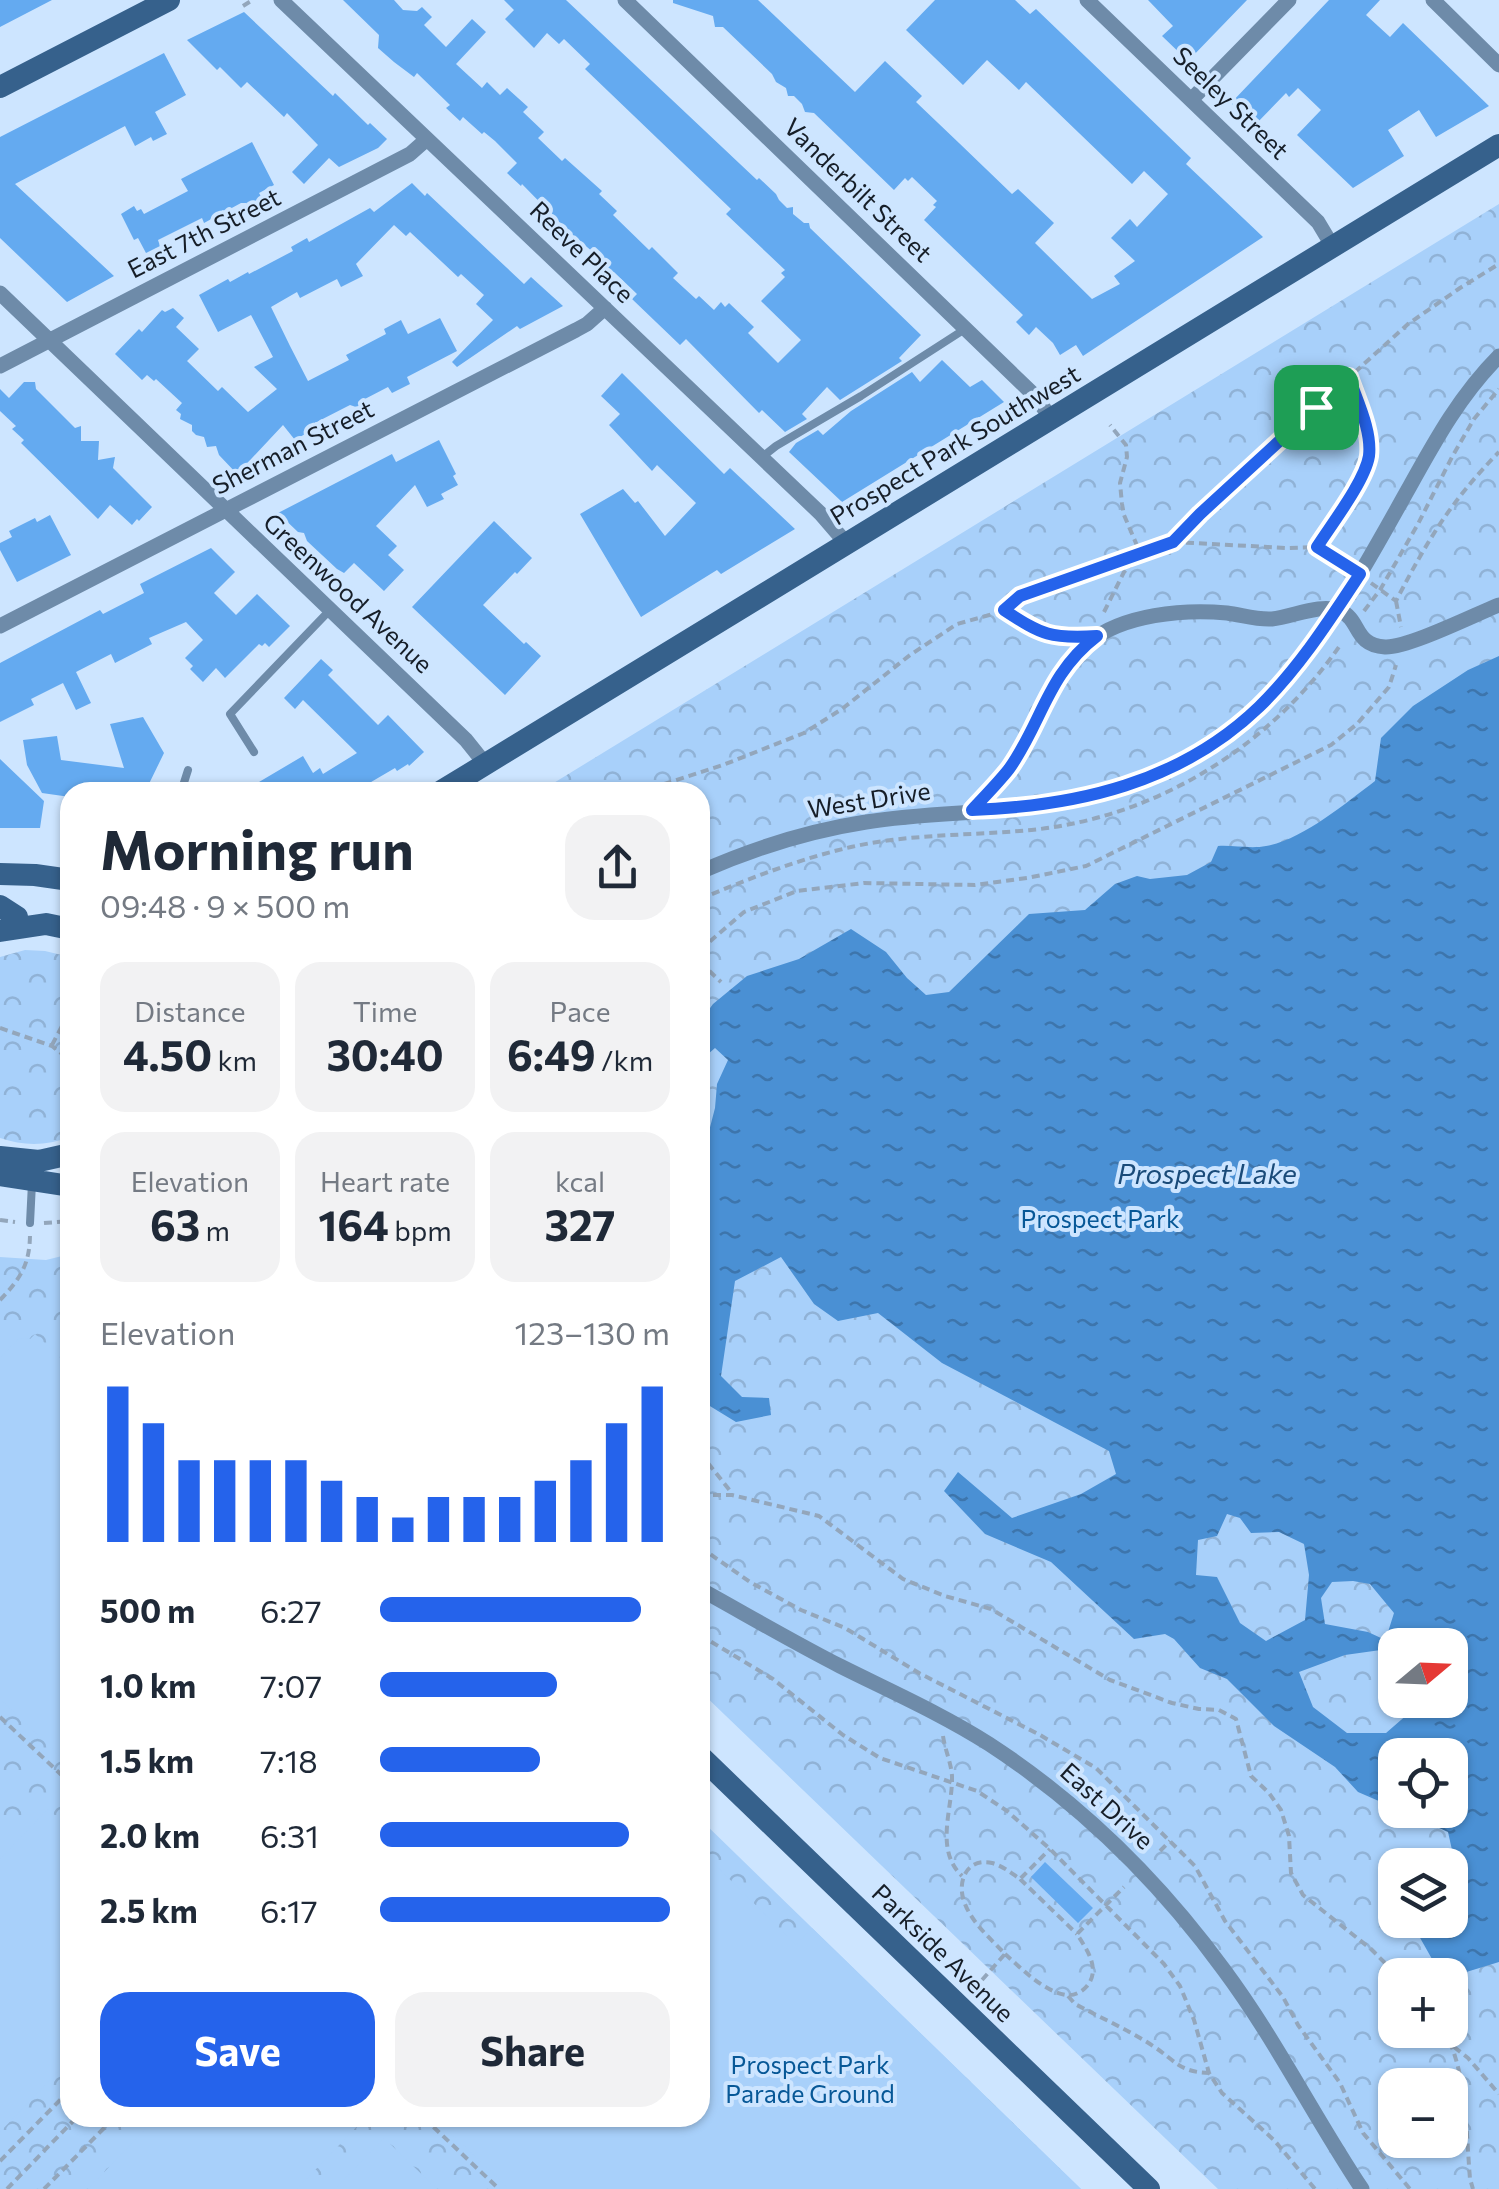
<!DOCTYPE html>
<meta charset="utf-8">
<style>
:root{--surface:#fff;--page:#f2f2f3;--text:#1f2937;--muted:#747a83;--accent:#2563eb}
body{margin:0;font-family:Commissioner,sans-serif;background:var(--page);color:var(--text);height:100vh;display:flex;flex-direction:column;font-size:38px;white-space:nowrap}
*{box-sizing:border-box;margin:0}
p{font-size:32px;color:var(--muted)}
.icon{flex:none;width:55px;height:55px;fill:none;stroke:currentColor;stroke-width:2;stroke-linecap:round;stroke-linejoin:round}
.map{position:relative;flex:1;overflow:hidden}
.sheet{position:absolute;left:60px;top:782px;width:650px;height:1345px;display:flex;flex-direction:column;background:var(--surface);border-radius:30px;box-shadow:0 2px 8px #0004}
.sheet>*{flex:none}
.needle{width:65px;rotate:71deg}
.fabs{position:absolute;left:1378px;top:1628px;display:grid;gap:20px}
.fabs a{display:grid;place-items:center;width:90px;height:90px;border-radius:20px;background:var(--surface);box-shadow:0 2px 8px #0004;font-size:50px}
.pin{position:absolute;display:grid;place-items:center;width:85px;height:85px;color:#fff;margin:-42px;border-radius:20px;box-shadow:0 5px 15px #0006}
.round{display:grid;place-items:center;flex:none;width:105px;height:105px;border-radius:30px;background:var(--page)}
.summary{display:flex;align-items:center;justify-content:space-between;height:170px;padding:0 40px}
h1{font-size:55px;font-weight:700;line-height:75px}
.stats{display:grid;grid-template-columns:repeat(3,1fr);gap:15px;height:170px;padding:10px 40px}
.stats div{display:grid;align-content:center;border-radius:25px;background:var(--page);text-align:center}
.stats b{font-size:42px;font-weight:700}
.stats small{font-size:28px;font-weight:400}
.stats p{font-size:28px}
.chart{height:280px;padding:20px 40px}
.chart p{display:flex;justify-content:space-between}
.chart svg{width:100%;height:180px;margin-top:10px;stroke:var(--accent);stroke-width:6}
.action{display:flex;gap:20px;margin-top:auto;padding:20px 40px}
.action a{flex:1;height:115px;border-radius:30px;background:var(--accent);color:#fff;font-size:40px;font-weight:700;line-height:115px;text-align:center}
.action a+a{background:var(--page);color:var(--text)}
ul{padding:0 40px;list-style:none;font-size:32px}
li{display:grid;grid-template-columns:160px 120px 1fr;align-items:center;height:75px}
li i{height:25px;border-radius:12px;background:var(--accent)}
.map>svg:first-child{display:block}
.forest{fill:url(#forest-crowns);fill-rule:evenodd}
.pitch{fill:#a8d0fa}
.water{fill:url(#water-ripples);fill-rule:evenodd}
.building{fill:#64aaf0}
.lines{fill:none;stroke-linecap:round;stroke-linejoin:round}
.path{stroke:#93a6bb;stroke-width:4;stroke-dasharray:8 5;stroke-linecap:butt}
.lane{stroke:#6e8ba9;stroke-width:8}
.street{stroke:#6e8ba9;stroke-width:15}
.secondary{stroke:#36618c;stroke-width:22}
.route-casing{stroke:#fff;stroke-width:20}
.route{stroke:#2563eb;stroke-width:12}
.labels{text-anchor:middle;stroke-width:8;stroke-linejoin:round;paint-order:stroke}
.street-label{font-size:25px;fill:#161e28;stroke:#cde5ff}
.park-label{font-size:25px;fill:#075897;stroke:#cde5ff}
.water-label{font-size:28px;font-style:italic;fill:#1a4b79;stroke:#cde5ff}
</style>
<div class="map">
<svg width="1499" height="2189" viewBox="0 0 1499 2189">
<defs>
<pattern id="forest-crowns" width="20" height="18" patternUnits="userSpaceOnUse" patternTransform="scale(2.5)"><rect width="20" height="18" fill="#a8d0fa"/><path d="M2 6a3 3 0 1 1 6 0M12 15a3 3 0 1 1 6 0" fill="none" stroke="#90b2d6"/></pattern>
<pattern id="water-ripples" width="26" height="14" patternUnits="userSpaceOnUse" patternTransform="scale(2.5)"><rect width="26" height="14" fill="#4a90d4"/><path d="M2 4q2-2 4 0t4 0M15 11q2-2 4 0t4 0" fill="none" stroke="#3d75ac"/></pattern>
</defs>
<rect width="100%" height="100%" fill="#cde5ff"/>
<path class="forest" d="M1499 204V2189H1218L700 1691V792H539ZM1395 1645H1450V1700H1395ZM1395 1755H1450V1810H1395ZM1395 1865H1450V1920H1395ZM1395 1975H1450V2030H1395ZM1395 2085H1450V2140H1395Z
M25 950 45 951 70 957V1137C46 1146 24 1146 0 1138V957Z
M70 1254V2118H700V1819L1081 2189H0V1257L46 1260Z"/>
<path class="pitch" d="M35 1334 70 1367V1766L0 1699V1358L19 1338 30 1339Z
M48 1809 70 1829V2059L0 2132V1859Z
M700 1850 796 1945 812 1928 1081 2189H509L435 2118H700Z
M156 2118H365L297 2189H88Z
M384 2138 437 2189H335Z"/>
<path class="water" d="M1499 656V1962L1450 1977V1975H1441L1410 1920H1450V1871L1456 1868 1448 1832 1399 1810H1450V1755H1395V1808L1358 1792 1335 1767 1274 1726 1227 1679 1200 1668 1174 1639 1165 1634 1134 1639 1051 1562 985 1534 944 1491 958 1472 1012 1518 1081 1494 1116 1474 1109 1451 942 1363 878 1313 838 1321 814 1304 781 1257 735 1281 721 1376 742 1397 769 1398 771 1415 736 1422 700 1400V1166L715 1108 717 1084 728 1060 715 1048 700 1061V1022L713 1004 747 976 799 959 851 929 886 952 907 978 926 995 949 992 1029 914 1085 910 1115 884 1137 876 1150 879 1187 875 1211 862 1218 846C1233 845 1251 849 1266 846 1302 840 1346 803 1375 781L1381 738 1413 706 1468 670ZM1227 1514 1240 1518 1251 1533 1279 1532 1304 1544 1309 1575 1305 1620 1266 1641 1240 1623 1217 1577 1196 1575 1198 1540 1217 1536ZM1353 1581 1370 1584 1394 1613 1388 1632 1381 1638 1368 1632 1325 1624 1321 1598 1332 1582ZM1395 1645H1450V1700H1424L1386 1733H1347L1313 1707 1299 1672 1345 1655 1395 1648Z"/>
<path class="building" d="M0 0H52L0 27Z
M343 0H394L403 10 417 11 422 7 432 17 424 25 446 47 472 19 486 32 456 64 482 88 487 82 500 95 507 88 528 107 523 112 544 132 538 138 562 161 565 158 602 191 599 194 617 211 613 215 649 250 652 247 678 273 673 278 696 299 699 296 714 310 721 302 725 307 729 303 754 327 748 333 778 363 801 340 761 301 785 277 781 273 785 270 726 214 731 209 585 69 590 64 564 39 559 44 547 33 534 48 505 19 514 10 504 0H566L757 180 759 178 776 194 779 200 787 208 793 207V214L804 223H809L810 228 921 335 899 358 902 361 840 400 827 387 802 414 807 419 785 432 762 410 759 413 686 339 680 345 632 299 637 294 614 272H608V265L566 229 522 184 521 186 507 173 517 163 495 141 484 132 482 134 463 117 460 121 446 108 450 105 417 73 414 77 394 62 378 48 379 35Z
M673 0H758L855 92 885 61 922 96 916 102 959 143 1012 194 1018 189 1054 223 1035 243 1092 299 1120 284 1114 276 1135 261 1111 238 1130 219 1137 227 1168 194 1144 171 1132 184 1026 82 1019 90 987 60 963 85 906 30 935 0H1015L1030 14 1036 9 1137 106 1191 158 1186 164 1263 237 1083 356 1076 345 1060 355 1053 343 1036 327 1029 335 1016 322 1023 315 924 220 936 207 933 205 937 201 912 177 908 181 905 178 894 190 814 113 805 112 802 104 794 96H788L786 88 776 82 772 74 723 27H715L713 16 673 3Z
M1148 0H1247L1188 61 1162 36 1173 26Z
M1329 0H1380L1366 15 1390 37 1403 23 1489 106 1436 137 1419 110 1388 130 1404 156 1353 188 1297 135 1321 110 1298 88 1289 97 1286 93 1255 125 1231 103Z
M244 12 333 96 335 93 368 125 370 123 387 139 378 148 339 167 329 158 304 184 292 172 318 145 287 113 284 117 247 82 241 88 220 67 217 70 187 40Z
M164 53 186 95 155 112 167 134 153 141 151 137 135 146 125 126 15 184 114 276 67 302 0 238V137Z
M252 142 274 185 259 193 263 200 248 207 246 203H241L204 223 202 218 158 240 160 246 146 253 138 238 134 240 121 214 134 206 137 211 141 209 144 214 188 191 181 179Z
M412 183 425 196 427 193 524 284 531 277 563 306 520 329 517 326 457 367 452 362 493 320 476 304 484 295 461 274 458 277 410 232 406 236 394 225 356 264 363 276 341 287 337 279 300 298 297 292 271 307 290 346 308 381 349 360 346 355 386 334 384 329 401 320 408 334 440 318 457 351 407 377 410 384 392 393 388 387 361 401 359 408 350 405 307 427 310 431 295 440 283 425 237 474 219 455 216 446 207 447 204 437 196 435 192 431V425L180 419 181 414 176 410 182 403 156 379 154 381 147 375 142 380 115 354 139 329 142 332 162 310 165 312 173 308 184 318 176 327 199 349 187 361 218 391 222 387 248 412 277 389 254 367 273 357 251 315 218 332 199 295 228 279 230 282 248 272 249 274 293 251 291 247 307 238 309 242 370 208 374 212Z
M942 360 970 387 982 380 1004 402 842 502 789 452 796 443 818 430 823 435 851 411 912 372 920 382Z
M622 373 724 474 730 468 795 529 721 574 717 570 641 617 580 514 623 489 635 503 638 501 665 536 696 503 657 465 652 471 609 425 620 414 601 396Z
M24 382H35L36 389 75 428 81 426V441H99L98 460 115 457 113 468 152 507 139 521 137 519 132 525 110 505 98 519 21 443 24 440 12 429 16 426 0 411V389L9 398Z
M439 440 456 474 453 476 458 485 441 494 444 499 427 507 415 485 376 526 397 546 388 555 404 570 384 591 354 563 344 573 337 569 307 541 304 533 298 532 278 513 392 454 396 462Z
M50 515 71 555 17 582 0 550V543L12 537 9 531 35 518 37 522Z
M494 521 532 558 517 574 515 572 483 605 524 644 526 642 541 656 505 695 412 607Z
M211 548 235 572 214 593 236 615 257 594 290 626 269 647 265 643 262 646 259 644 225 678 216 668 203 682 190 669 193 666 185 658 203 640 186 622 149 638 152 644 115 663 111 654 76 672 91 703 76 710 63 683 31 699 34 705 0 722V663L100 610 103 614 144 593 140 584Z
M321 659 333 670 328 675 378 725 388 715 424 752 409 766 408 764 397 771 395 768 354 792H265L259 782 303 756 313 773 320 768 323 774 357 753 303 700 295 709 284 698Z
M143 717 164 753 145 792H70V797L42 793 27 765 23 740 57 736 61 760 124 768 110 724Z
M0 759 44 801 40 828H0Z
M1045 1862 1093 1908 1078 1923 1031 1877Z"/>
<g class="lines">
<path class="path" d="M243 6 251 1
M1173 542 1287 548 1317 547 1348 565
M1317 547C1331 525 1365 482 1369 457 1372 432 1357 402 1350 379
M1371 583 1396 601C1427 541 1451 501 1499 452
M1396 601 1401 627
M1004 611C1024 623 1044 637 1067 638
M1364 611 1380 590 1418 524 1452 457 1474 419 1499 389
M1104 612 1124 572 1141 555 1124 515 1122 504 1120 483 1127 457 1126 445 1110 425
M639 792 723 765 804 733 842 709 910 655 957 624 1004 611 1020 596 1173 542 1279 441 1408 324 1460 288 1499 264
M700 899C748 879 799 859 851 847 913 833 977 836 1040 829 1162 814 1272 744 1341 644
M700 950 744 912 797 891 864 883 975 885 1027 878 1086 866 1331 745 1357 724 1389 687 1396 665
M700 962 721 982
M0 1028 52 1046 70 1060
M52 1045 62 1026 66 1004 70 999
M0 1220 15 1222
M44 1223 70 1221
M0 1300C21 1278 30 1264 30 1233
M700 1453 731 1492
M700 1495H732L819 1516 903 1579 945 1596 991 1609 1110 1680 1172 1703 1199 1709 1219 1710 1236 1719 1251 1776 1269 1793 1281 1810 1289 1836 1291 1873 1303 1895 1371 1949 1397 1975
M700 1547 750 1582 801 1610 845 1628 919 1673 1040 1735 1096 1768 1195 1866 1225 1921 1283 1997 1298 2025 1340 2083 1363 2133 1410 2189
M700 1635 773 1679 843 1735 880 1758 977 1791 1007 1811 1050 1849 1164 1964 1180 1986 1194 2020 1209 2073 1222 2093 1274 2140 1315 2189
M0 1717 70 1783
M943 1736C945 1750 951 1762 952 1776 953 1809 934 1849 962 1876
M1160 1851 1170 1841
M1020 1879 1077 1934
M1005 1954C1022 1969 1043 1991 1066 1995 1074 1996 1082 1992 1087 1986 1101 1969 1087 1950 1077 1934L1124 1887
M982 1980 1005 1954C991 1939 973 1924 965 1904 956 1883 966 1857 992 1863 1003 1866 1011 1873 1020 1879L1050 1849
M1068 1996 1075 2004C1101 2018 1129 2030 1153 2046 1176 2061 1179 2072 1209 2073
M1444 2030C1467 2071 1466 2132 1470 2179L1473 2189
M1454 2047 1468 2058 1499 2094
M424 2118 499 2189
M0 2161 70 2090
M7 2189 76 2118
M44 2189 114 2118"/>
<path class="lane" d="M762 457 776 446 861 396 965 329
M254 752 230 714 330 610
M181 792 188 770
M30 1223 32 1183"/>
<path class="street" d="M281 0 821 514 846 543
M625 0 1034 395 1051 418
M1087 0 1318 222 1333 247
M1433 0 1499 65
M1191 100 1289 0
M0 293 466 740 486 765
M0 366 410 154 427 139
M0 626 576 330 587 324 605 308
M972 811C985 796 1001 781 1011 764 1037 724 1050 674 1088 643 1123 614 1184 609 1227 613 1242 615 1257 620 1272 619 1293 617 1320 603 1340 611 1361 619 1353 645 1385 647 1408 648 1474 615 1499 605
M700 872C754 848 808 831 866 822 926 812 987 814 1046 805 1123 794 1199 762 1256 709 1323 648 1366 564 1410 486 1436 439 1461 394 1499 356
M700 1589C747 1615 793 1642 840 1666 890 1691 942 1714 989 1744 1081 1804 1159 1881 1224 1970 1276 2040 1314 2117 1362 2189"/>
<path class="secondary" d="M0 87 169 0
M440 792 1499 145
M0 874 35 875 70 880
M0 906 17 917
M0 931 46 924 70 929
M0 1157 39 1161 70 1154
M0 1175 70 1186
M700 1756 1149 2189"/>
</g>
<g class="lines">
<defs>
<path id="route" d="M1349 377C1357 401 1372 430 1369 456 1365 481 1331 525 1317 547L1360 574C1329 621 1299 668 1259 707 1180 783 1077 806 972 810 984 797 998 783 1009 769 1042 723 1047 674 1097 636 1051 639 1042 635 1004 610L1020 596 1173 542 1200 514Z"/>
</defs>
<use href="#route" class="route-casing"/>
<use href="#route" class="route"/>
</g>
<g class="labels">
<g class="street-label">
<text transform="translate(1231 103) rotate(44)" y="9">Seeley Street</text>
<text transform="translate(858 190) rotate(44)" y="9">Vanderbilt Street</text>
<text transform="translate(204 233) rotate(-27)" y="9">East 7th Street</text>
<text transform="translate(582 252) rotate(44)" y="9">Reeve Place</text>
<text transform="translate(955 445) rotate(-31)" y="9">Prospect Park Southwest</text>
<text transform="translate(293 447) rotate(-27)" y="9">Sherman Street</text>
<text transform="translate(348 593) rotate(43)" y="9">Greenwood Avenue</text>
<text transform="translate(869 800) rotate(-9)" y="9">West Drive</text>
<text transform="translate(1107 1806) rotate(42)" y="9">East Drive</text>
<text transform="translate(943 1953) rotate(44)" y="9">Parkside Avenue</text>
</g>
<g class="park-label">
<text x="1100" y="1228">Prospect Park</text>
<text x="810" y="2074">Prospect Park<tspan x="810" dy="29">Parade Ground</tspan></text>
</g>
<g class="water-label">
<text x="1207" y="1184">Prospect Lake</text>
</g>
</g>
</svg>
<div class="fabs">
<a><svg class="needle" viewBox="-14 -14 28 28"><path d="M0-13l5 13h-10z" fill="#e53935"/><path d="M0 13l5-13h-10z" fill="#747a83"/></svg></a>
<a><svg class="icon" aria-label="locate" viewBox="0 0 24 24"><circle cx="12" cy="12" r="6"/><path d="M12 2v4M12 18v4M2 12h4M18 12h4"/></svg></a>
<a><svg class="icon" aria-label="layers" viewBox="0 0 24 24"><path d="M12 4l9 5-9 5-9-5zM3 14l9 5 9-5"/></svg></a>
<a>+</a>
<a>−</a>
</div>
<div class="pin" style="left:1316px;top:407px;background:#1e9e55"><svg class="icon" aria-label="arrive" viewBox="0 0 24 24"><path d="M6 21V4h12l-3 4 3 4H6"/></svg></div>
<section class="sheet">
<div class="summary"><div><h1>Morning run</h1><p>09:48 · 9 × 500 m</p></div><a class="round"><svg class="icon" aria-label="share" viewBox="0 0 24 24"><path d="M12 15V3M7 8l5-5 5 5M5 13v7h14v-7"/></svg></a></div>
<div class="stats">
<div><p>Distance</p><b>4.50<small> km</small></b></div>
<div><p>Time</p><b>30:40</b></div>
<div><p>Pace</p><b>6:49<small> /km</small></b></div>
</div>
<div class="stats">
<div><p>Elevation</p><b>63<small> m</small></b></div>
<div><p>Heart rate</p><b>164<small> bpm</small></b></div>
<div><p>kcal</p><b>327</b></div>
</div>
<div class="chart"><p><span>Elevation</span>123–130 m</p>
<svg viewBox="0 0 160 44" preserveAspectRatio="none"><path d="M5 44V6M15 44V15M25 44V24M35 44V24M45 44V24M55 44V24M65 44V29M75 44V33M85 44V38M95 44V33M105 44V33M115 44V33M125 44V29M135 44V24M145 44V15M155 44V6"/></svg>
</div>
<ul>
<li><b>500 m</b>6:27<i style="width:90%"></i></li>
<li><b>1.0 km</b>7:07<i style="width:61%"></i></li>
<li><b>1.5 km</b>7:18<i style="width:55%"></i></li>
<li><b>2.0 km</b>6:31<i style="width:86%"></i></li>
<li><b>2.5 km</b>6:17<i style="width:100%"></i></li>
</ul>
<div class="action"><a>Save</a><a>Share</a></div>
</section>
</div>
